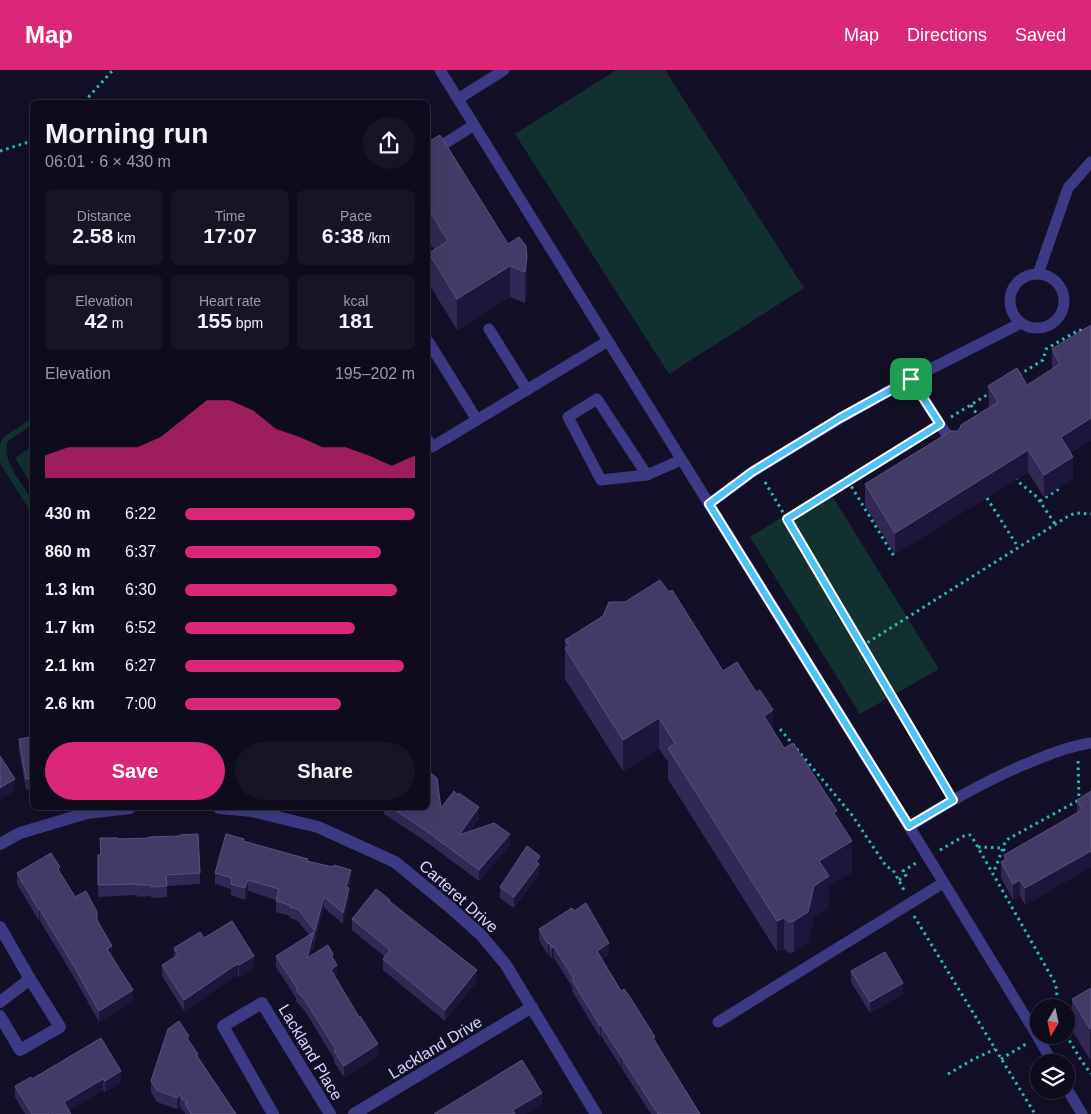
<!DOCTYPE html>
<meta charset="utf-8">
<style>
:root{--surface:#0e0b1c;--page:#171425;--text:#f1f3f6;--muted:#9b9ba3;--line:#2e2b3b;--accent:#db2777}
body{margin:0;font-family:Helvetica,sans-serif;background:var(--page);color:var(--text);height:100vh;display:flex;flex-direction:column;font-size:19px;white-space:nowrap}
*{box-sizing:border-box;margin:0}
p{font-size:16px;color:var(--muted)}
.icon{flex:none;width:28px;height:28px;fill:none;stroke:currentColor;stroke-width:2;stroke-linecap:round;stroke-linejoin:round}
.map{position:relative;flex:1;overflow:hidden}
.sheet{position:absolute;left:30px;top:30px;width:400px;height:710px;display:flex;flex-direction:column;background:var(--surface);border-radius:8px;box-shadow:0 5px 20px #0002,0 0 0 1px var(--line)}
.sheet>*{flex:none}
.needle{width:32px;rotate:189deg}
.fabs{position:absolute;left:1030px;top:929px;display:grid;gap:10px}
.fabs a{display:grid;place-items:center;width:45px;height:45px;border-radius:50%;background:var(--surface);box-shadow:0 5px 20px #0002,0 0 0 1px var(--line);font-size:25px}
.pin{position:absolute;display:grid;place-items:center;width:42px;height:42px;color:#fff;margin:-21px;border-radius:10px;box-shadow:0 2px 8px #0006}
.round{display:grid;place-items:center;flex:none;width:52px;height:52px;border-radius:26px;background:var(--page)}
.headline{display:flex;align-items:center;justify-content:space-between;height:85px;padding:0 15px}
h1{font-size:28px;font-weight:800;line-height:38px}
.figures{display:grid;grid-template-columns:repeat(3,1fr);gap:8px;height:85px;padding:5px 15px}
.figures div{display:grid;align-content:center;border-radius:8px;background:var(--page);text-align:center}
.figures b{font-size:21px;font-weight:800}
.figures small{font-size:14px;font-weight:400}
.figures p{font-size:14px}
.chart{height:140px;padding:10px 15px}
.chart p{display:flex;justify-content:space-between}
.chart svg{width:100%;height:90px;margin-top:5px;fill:var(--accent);opacity:.7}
.button{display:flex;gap:10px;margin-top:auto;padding:10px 15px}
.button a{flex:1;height:58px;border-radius:30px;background:var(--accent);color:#fff;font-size:20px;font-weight:800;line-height:58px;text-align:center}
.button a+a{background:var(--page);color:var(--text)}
ul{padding:0 15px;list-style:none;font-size:16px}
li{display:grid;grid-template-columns:80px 60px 1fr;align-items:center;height:38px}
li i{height:12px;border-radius:6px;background:var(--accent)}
header{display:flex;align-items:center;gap:30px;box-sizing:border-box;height:70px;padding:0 25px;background:var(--accent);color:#fff}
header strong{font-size:24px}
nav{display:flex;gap:28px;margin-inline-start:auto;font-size:18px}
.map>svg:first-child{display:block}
.green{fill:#12302f}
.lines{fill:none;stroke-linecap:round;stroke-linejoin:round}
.path{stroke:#2fb8b0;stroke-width:3;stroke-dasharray:2.5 4;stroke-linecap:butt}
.service{stroke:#3d3a85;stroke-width:11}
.minor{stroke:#3d3a85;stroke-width:12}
.wall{fill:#312854}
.shaded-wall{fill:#1d163a}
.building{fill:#433a66;stroke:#5a527e}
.route-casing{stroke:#fff;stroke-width:10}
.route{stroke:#4fc3f7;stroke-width:6}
.labels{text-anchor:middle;stroke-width:4.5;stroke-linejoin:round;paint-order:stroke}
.street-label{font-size:16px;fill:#d9d4ff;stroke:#130f26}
</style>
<header>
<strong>Map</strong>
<nav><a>Map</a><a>Directions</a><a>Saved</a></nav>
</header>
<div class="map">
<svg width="1091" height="1044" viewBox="0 0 1091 1044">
<rect width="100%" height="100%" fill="#130f26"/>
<path class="green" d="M616 0H665L804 218 669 304 515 64Z
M32 348V355L8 371C0 392 25 414 32 432 33 435 32 440 32 444L0 393V374L4 367Z
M32 376V415L15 388Z
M828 419 939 599 860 644 750 467Z"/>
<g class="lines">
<path class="path" d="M84 32 113 0
M0 81 32 71
M1019 305 1043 290 1046 279 1079 260 1089 262 1091 261
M971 335 980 349
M951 347 990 323
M1016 407 1020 413 1037 427 1055 454
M848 411 895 488
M765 412 946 718
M987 428 1018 477
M1040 431 1059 419
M787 449 929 361
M862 576 1070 445 1077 443 1091 444
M780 659 852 745 886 796 893 800 904 820
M1078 691 1079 730
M978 777 1003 778 993 804
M940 780 964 766 970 765 972 767 1055 913 1057 921 1056 938
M1007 787 1003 778 1005 772 1008 769 1079 730
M899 810 906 805 903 801 916 793
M914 846 1035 1044
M1066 946 1075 942
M1066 965 1081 990 1091 1004
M1001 989 1026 974
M948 1004 972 990 995 979"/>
<path class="service" d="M440 0 928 787 1038 967 1052 992
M458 29 504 0
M428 84 474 55
M1010 231a27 27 0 1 1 54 0a27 27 0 1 1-54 0Z
M1038 204 1068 118 1091 92
M489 259 527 320
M428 271 477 350
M911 309 954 376
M428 370 432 377 608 271
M647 405 601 410 568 347 597 329 647 405 681 390
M709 434 752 402 841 348 901 314 1021 253
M909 757C945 734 982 713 1021 696 1045 686 1066 677 1091 673
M718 952 943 813
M1066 1017 1082 1044"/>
<path class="minor" d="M219 738 252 741 318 757 395 792 451 838 481 865 506 895 596 1044
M0 774 20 763 87 743 130 738
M0 857 30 909
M0 932 30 909 60 957 20 980 0 946
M273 1044 223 956 262 933 330 1044
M354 1044 532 937"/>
</g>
<path class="wall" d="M428 72 508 174 519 167 527 218 525 233 510 227 457 260 429 214V183L434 180 428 169Z
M1091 255V370L1071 382 1073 409 1044 427 1028 402 895 484 865 436V414L958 361 989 338 988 316 1027 315 1052 299V279Z
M669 522 723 601 773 660 784 678 837 748 852 802 829 816V837L814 847 808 873 794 882 789 883 784 879 777 882 668 709V692L659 679 623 701 565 609V570L625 532Z
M32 667V719L26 720 19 681V669Z
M431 703 441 738 458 725 479 748 470 761 510 775 479 811 425 771 384 744V738H428Z
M1091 721V797L1025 835 1020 826 1013 830 1001 808V792L1004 790V785L1077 743V730Z
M100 768 118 769 200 803V814L167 816V827L151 828V826L137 827V825L98 827V785H100Z
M244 771 308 791 351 811 349 818V829L343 854 324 838 311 885 333 889 337 906 335 907 378 986 344 1007 334 992V989L305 941 296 931V928L276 897V886L309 865 298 851 290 848V846L276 842V830L248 821 245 830 231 825V819L215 814V803Z
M540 797 539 799V805L514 838 500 828V817Z
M60 802 75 827 97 851 112 887 133 931 99 952 75 909 40 851H39L17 814V803Z
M390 832 477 911 445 951 383 900V889L385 887 352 860V849Z
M539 859 609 885 601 889 621 921 655 971 700 1044H651L601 966 600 967 572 921V917L554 888 552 889 549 884 548 885 539 870Z
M204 868 254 897 239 907 238 905 234 907 184 941 162 906V895L174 888V878Z
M851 901 903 924 870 943 851 912Z
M1091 918V990H1090L1072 960V929Z
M101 968 121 1012 105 1022 103 1020 69 1040 71 1044H25L15 1027V1016L32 1009Z
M189 971 198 986 236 1044H185V1042L183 1041 180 1037 177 1039 157 1032 151 1022V1011Z"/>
<path class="shaded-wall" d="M527 187V218L525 233V202Z
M510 196V227L457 260V229Z
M1091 348V370L1061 388V367Z
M1028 380V402L895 484V463Z
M1073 387V409L1044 427V405Z
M773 640V671L764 646Z
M659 648V679L623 701V670Z
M15 709V720L0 730V718Z
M479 737V748L459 776V765Z
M510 764V775L479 811V800Z
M852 771V802L829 816V837L814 847 808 873 794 882V851L819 791Z
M1091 781V797L1025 835V818Z
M540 786V797L539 799V805L514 838V827Z
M351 800V811L346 828V817Z
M248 810V821L245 830V818Z
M1020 810V826L1013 830V814Z
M349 818V829L343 854V843Z
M324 827V838L315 872V861Z
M39 840H40V851H39Z
M784 848V879L777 882V851Z
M314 862V873L307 899V888Z
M549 873V884L548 885V874Z
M609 873V885L597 892V881Z
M112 876V887L107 879Z
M554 877V888L552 889V878Z
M254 886V897L239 907V895Z
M238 894V905L234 907 184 941V930L234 896Z
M337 895V906L331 911V900Z
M477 900V911L445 951V940Z
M903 913V924L870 943V932Z
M133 920V931L99 952V941Z
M601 955V966L600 967V956Z
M1090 959H1091V990H1090Z
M378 974V986L344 1007V996Z
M622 987V998L621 999V988Z
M121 1001V1012L105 1022V1011Z
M103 1009V1020L64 1043V1032Z
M542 1023V1034L526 1044H513V1040Z
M180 1025V1037L177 1039V1028Z"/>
<path class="building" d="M440 65 508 174 519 167 526 176 527 187 525 202 510 196 457 229 429 183 448 171 428 138V72Z
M1091 255V348L1061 367 1073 387 1044 405 1028 380 895 463 865 414 951 361H958L960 358 961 355 998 332 988 316 1017 298 1027 315 1060 294 1052 279Z
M660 510 669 522 672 520 723 601 737 592 756 622 760 620 773 640 764 646 784 678 793 673 837 741 834 743 852 771 819 791 829 806 814 816 808 842 794 851 789 852 784 848 777 851 668 678 675 673 659 648 623 670 565 578 569 576 565 570 603 546 609 532H625Z
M32 667V708L26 709 19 669Z
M0 686 15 709 0 718Z
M428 697 431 700 429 702 437 708 441 738 454 721 458 725 459 723 479 737 459 765 494 753 510 764 479 800 425 760 392 738H428Z
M1091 721V781L1025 818 1020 810 1013 814 1001 792 1006 789 1004 785 1082 740 1077 730Z
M198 764 200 803 166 805 167 816 151 817V815H137V814L98 815V785H101L100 768H118V769L149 768V767L180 766V765Z
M226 764 244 769 243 771 308 789 307 791 333 797 334 795 351 800 346 817 349 818 343 843 324 827 315 861 298 839 290 837V835L276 831 279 819 248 810 245 818 231 814 232 808 215 803Z
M527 776 540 786 536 792 539 794 514 827 500 817Z
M51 783 60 797 58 799 75 827 86 821 97 842V850L112 876 107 879 133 920 99 941 75 898 40 840H39L17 803Z
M376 819 390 830 389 831 477 900 445 940 383 889 390 880 352 849Z
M586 833 609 873 597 881 621 921 624 919 628 924 655 967 653 968 700 1044H658L601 955 600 956 572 910 574 909 554 877 552 878 549 873 548 874 539 859 572 838 574 841Z
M232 851 254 886 239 895 238 894 234 896 184 930 162 895 178 885 174 878 200 862 204 868Z
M314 862 307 888 328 875 333 884 332 887 337 895 331 900 359 947 360 946 378 974 344 996 334 981 336 980 305 930 296 920 297 918 276 886Z
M885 882 903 913 870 932 851 901Z
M1091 918V959H1090L1072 929Z
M179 951 189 966 187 968 198 984 196 985 236 1044H191L185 1033 188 1032 183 1030 180 1025 177 1028 157 1020 151 1011 168 959Z
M101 968 121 1001 105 1011 103 1009 64 1032 71 1044H53L51 1042 47 1044H32L15 1016 31 1007 32 1009Z
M522 990 542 1023 513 1040 515 1044H434Z"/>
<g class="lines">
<defs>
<path id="route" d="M911 309 940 354 787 449 953 730 909 756 709 434 752 402 840 348Z"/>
</defs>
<use href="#route" class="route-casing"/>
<use href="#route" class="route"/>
</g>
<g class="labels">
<g class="street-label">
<text transform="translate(459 826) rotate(42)" y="6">Carteret Drive</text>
<text transform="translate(435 977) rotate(-31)" y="6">Lackland Drive</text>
<text transform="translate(311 982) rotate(59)" y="6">Lackland Place</text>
</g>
</g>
</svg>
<div class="fabs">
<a><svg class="needle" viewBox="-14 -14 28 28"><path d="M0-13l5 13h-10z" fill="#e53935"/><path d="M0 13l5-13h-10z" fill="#9b9ba3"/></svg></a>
<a><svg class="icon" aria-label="layers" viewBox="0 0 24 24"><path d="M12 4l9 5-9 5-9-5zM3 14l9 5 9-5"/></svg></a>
</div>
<div class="pin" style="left:911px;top:309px;background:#1e9e55"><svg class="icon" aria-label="arrive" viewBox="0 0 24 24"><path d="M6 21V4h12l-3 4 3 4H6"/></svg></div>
<section class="sheet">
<div class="headline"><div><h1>Morning run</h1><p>06:01 · 6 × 430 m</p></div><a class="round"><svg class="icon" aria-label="share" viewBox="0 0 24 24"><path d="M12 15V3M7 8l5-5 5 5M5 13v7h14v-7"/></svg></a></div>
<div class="figures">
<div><p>Distance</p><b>2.58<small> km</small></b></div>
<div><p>Time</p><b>17:07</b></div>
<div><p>Pace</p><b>6:38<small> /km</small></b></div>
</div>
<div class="figures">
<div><p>Elevation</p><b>42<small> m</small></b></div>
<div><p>Heart rate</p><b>155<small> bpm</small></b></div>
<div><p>kcal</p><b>181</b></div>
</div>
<div class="chart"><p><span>Elevation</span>195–202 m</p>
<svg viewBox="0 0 160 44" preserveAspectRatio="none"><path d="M0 44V33L10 29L20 29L30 29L40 29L50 24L60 15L70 6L80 6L90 11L100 20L110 24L120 29L130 29L140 33L150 38L160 33V44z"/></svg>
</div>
<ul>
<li><b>430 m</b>6:22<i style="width:100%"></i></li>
<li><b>860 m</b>6:37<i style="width:85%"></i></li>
<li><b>1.3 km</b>6:30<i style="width:92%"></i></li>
<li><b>1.7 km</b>6:52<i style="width:74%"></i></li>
<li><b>2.1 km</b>6:27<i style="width:95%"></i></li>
<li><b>2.6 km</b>7:00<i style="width:68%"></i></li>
</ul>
<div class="button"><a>Save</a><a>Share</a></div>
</section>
</div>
